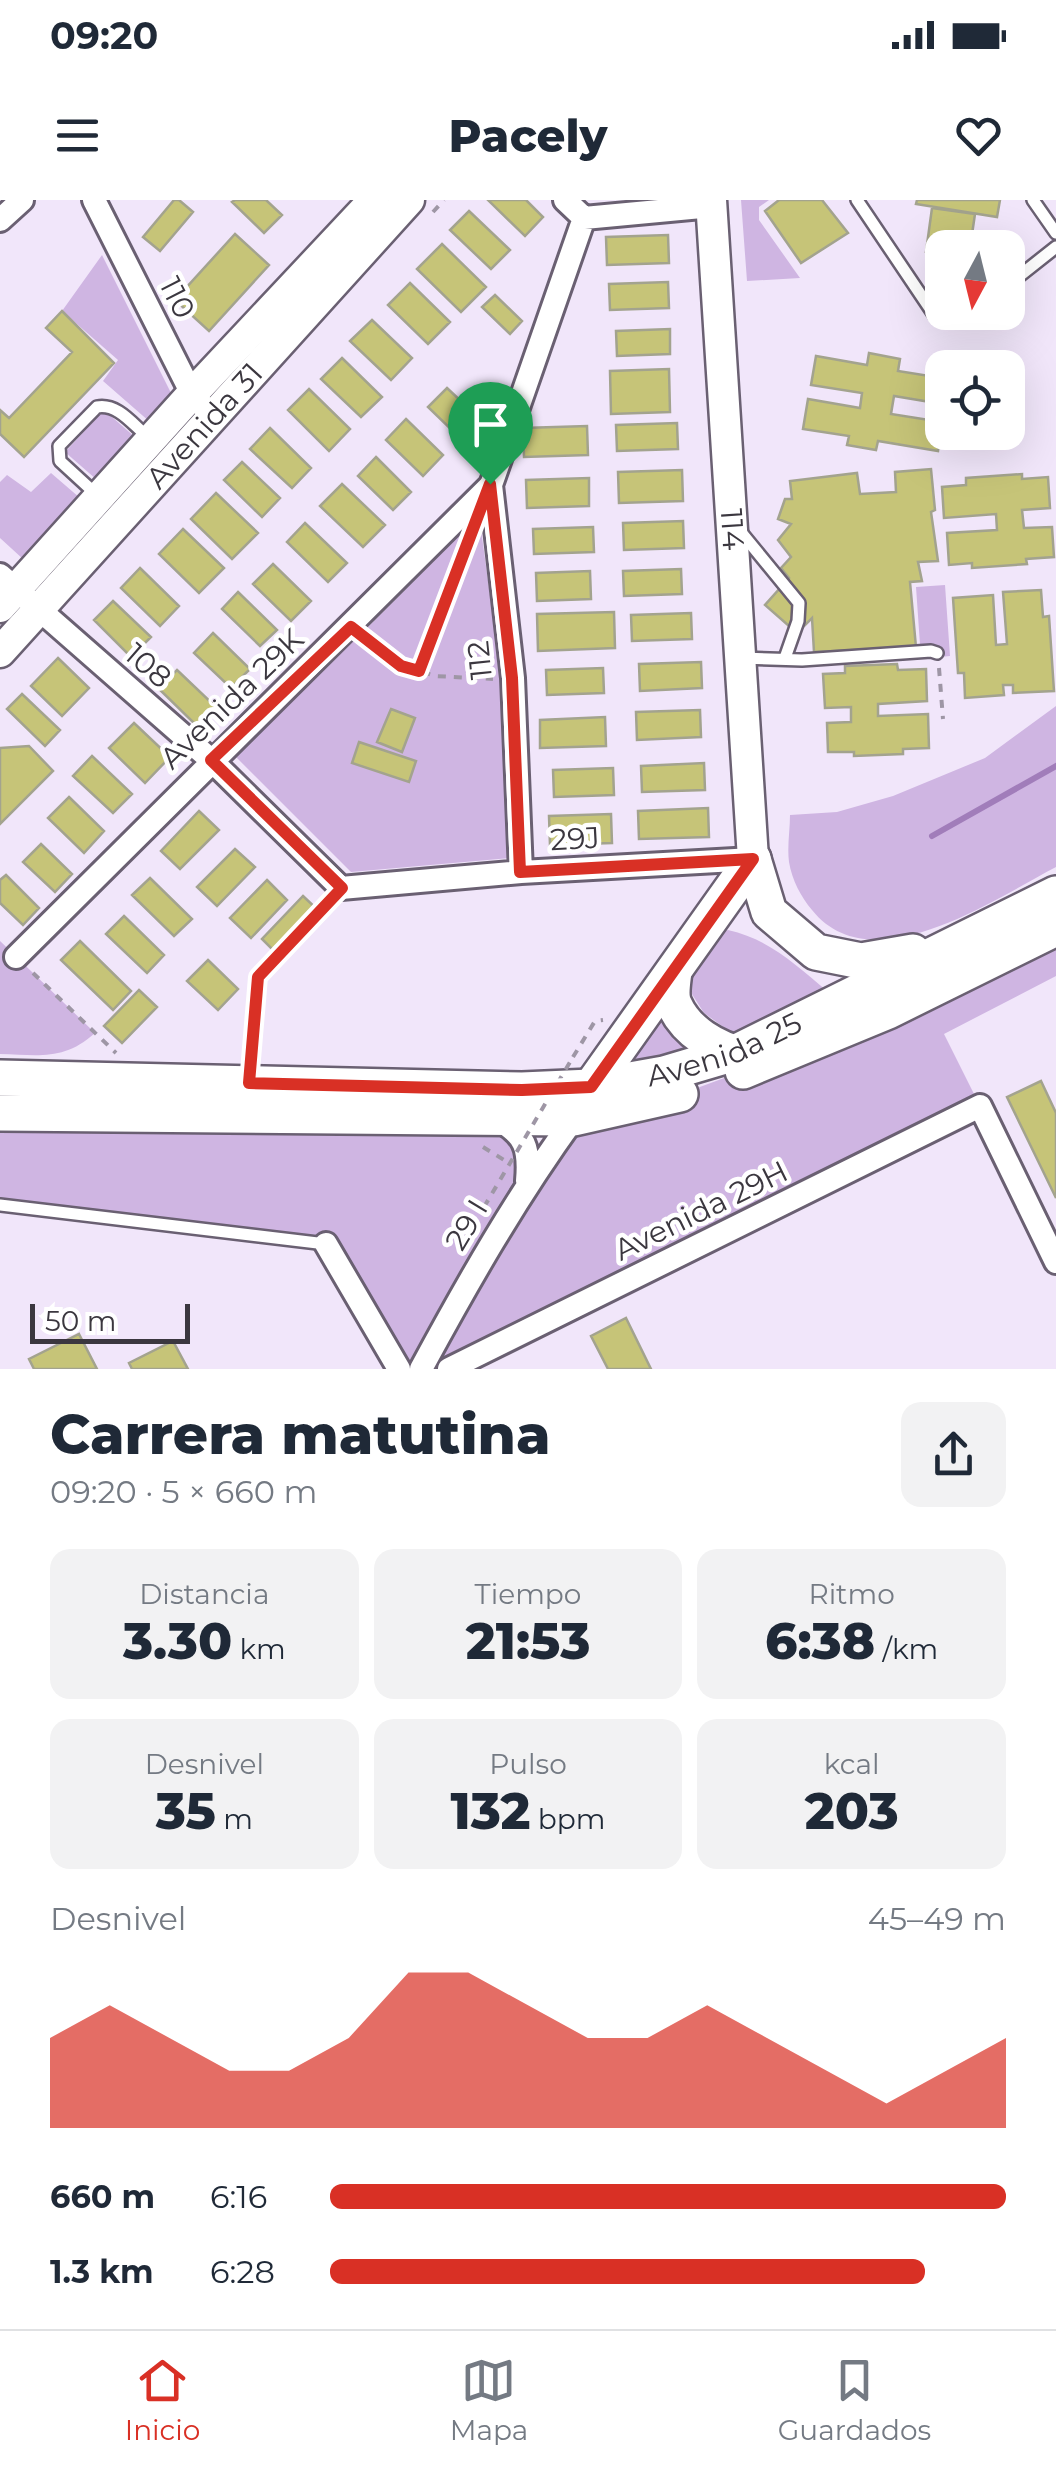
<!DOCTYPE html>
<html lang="es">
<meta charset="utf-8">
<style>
:root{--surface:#fff;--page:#f2f2f3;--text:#1f2937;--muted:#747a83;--line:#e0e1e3;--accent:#d93025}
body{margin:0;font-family:Montserrat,sans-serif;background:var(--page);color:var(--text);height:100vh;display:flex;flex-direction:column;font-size:38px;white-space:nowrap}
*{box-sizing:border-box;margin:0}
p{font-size:32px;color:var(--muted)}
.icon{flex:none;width:55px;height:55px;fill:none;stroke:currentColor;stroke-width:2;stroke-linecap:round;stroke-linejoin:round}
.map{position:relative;height:1169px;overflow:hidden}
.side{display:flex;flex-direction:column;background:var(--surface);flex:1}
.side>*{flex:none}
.needle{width:65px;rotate:187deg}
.tools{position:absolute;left:925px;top:30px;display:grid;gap:20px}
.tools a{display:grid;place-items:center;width:100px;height:100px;border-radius:20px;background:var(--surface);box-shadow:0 10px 40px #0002;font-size:50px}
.scale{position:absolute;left:30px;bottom:25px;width:160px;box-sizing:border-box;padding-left:10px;border:5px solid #3b373f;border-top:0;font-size:28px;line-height:35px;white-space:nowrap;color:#3b373f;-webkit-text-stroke:8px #fff;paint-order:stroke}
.pin{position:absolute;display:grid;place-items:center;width:85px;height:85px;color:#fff;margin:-102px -42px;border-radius:50% 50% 50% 0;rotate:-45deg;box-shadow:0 0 10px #0007}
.pin .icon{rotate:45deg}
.round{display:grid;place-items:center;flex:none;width:105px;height:105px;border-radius:20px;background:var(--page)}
.summary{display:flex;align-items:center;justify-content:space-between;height:170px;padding:0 50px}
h1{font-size:55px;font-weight:800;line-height:75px}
.stats{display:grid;grid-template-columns:repeat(3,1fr);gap:15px;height:170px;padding:10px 50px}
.stats div{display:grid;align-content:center;border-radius:20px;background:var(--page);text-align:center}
.stats b{font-size:50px;font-weight:800}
.stats small{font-size:28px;font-weight:400}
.stats p{font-size:28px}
.chart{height:280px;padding:20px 50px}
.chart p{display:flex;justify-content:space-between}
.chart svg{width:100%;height:180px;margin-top:10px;fill:var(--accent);opacity:.7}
ul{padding:0 50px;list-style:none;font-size:32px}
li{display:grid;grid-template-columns:160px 120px 1fr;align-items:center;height:75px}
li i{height:25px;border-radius:12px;background:var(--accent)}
.status{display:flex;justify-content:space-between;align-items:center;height:70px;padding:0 50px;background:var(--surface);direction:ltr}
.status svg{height:28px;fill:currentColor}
header{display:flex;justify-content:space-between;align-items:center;height:130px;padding:0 50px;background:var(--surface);font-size:45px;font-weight:800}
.tab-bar{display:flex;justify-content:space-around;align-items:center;height:140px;border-top:2px solid var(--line);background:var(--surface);font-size:28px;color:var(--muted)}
.tab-bar a{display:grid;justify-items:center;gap:5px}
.tab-bar .active{color:var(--accent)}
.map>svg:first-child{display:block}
.green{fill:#cfb5e2}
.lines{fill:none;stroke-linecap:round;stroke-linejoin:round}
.stream{stroke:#a17dba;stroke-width:6}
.building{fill:#c6c478;stroke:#a3a38e;stroke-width:2.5}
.lane-casing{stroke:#6a6072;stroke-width:16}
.street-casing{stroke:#6a6072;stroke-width:28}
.secondary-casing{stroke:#6a6072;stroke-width:35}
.primary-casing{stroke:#6a6072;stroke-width:40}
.path{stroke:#9e96a5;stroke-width:4;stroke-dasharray:8 8;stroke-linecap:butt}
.lane{stroke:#fff;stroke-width:11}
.street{stroke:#fff;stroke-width:22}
.secondary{stroke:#fff;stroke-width:30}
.primary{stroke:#fff;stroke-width:35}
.path-bridge{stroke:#9e96a5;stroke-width:4;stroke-dasharray:8 8;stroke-linecap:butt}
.route-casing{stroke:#fff;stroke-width:20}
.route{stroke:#d93025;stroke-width:12}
.labels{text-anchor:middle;stroke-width:9;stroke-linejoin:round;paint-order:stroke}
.street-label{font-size:30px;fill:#3b373f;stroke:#fff}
</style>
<div class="status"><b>09:20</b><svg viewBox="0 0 49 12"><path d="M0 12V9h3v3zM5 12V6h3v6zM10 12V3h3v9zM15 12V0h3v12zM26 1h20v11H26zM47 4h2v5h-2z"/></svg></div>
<header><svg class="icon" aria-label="menu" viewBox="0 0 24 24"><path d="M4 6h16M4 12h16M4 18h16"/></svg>Pacely<svg class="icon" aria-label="heart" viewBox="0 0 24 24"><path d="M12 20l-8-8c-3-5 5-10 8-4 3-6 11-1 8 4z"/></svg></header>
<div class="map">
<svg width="1056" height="1169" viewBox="0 0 1056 1169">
<rect width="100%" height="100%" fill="#f1e6fa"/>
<path class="green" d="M741 0H769L759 7V20L800 78 747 81Z
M102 55 173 197 150 222 103 181 118 160 62 111Z
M104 210 136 238 97 280 65 252Z
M51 273 80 298 23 359 0 338V282L7 275 31 292Z
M479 315 500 468 510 658 351 672 233 554 368 427Z
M945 385 950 456 921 459 916 387Z
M1056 506V667C993 700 871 784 812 710 801 697 792 680 789 662 787 647 790 630 790 615L837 612 893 596 985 558Z
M1056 728V776L944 834 980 906 449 1169H399L326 1044 0 1005V913L515 929 527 981 574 918 689 891 786 855Z
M728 730C769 739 796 765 827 791L749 834 729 831 704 813 690 791V769L714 735Z
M0 741 95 833C64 861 39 855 0 854Z
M662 803 707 849 611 872Z"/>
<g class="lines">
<path class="stream" d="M932 636 1056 566"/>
</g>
<path class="building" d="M174 0H179L193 12 160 51 143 37Z
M235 0H266L282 15 264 33 232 2Z
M488 0H526L543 17 525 36Z
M779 0H822L848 33 801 63 765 11Z
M917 0H1000L997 17 916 4Z
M932 8 975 14 970 48H942V55L926 52Z
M469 11 510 50 491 69 450 30Z
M235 34 269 65 209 131 175 100Z
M668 35 669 63 607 65 606 37Z
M442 44 486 87 461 112 417 69Z
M668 82 669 108 610 110 609 84Z
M410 83 450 122 428 144 388 105Z
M495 95 522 121 510 134 482 107Z
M62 111 114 163 24 257 0 234V210L9 218 72 152 46 128Z
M372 120 412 158 391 180 350 141Z
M670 129V154L617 156 616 131Z
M869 153 900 159 898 171 942 178V204L894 196 891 214 942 222 938 251 878 241 876 250 847 245 849 236 803 229 808 199 860 208 862 193 811 185 816 156 867 165Z
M342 158 382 197 361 217 321 179Z
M669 169 670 212 611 214 610 171Z
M447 188 480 219 461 239 428 207Z
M309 189 350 229 329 251 288 210Z
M406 219 443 255 423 276 386 240Z
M677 223 678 249 617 251 616 225Z
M587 226 588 255 524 257 523 228Z
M270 228 311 268 292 288 250 249Z
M376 257 411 292 393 310 358 276Z
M242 262 280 298 262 317 224 280Z
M931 269 935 310 931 312 938 361 918 362 922 381 910 382 916 447 814 452 812 418 797 433 765 405 789 378 781 368 791 357 778 340 791 324 778 319 785 299H792L790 281 857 273 860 294 896 292 895 272Z
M682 270 683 301 619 303 618 272Z
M1022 274V279L1048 277 1050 308 1022 310 1024 328 1052 327 1054 357 1026 359 1027 364 972 368V363L949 365 947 333 997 330 996 314 944 318 942 287 966 285V278Z
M589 278V306L527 308 526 280Z
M342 284 385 325 363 347 320 306Z
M216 293 258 333 232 359 191 319Z
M683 321 684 348 624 350 623 323Z
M305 323 347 363 328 382 287 342Z
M593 327 594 352 534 354 533 329Z
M183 329 224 368 199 393 159 354Z
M273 364 311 401 291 421 253 384Z
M140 368 179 406 160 426 121 388Z
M681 369 682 394 624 396 623 371Z
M590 371 591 399 537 401 536 373Z
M1041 390 1043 417 1049 416 1054 491 1013 493V485H1003L1004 495 965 498 964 473H958L953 398 993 395 996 445 1007 444 1003 392Z
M238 392 277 430 260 446 222 409Z
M113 401 151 437 131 457 94 420Z
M614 412 615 448 538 451 537 414Z
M691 413 692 439 632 441 631 415Z
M213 433 250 469 231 488 194 453Z
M58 458 89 488 62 516 31 486Z
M701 462 702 488 640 491 639 464Z
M897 464 898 470 926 469 927 501 878 504V516L928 514 929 548 903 549V554L854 556V552H828L827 523 851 522V507L825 508 823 474 845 473V466Z
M603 468 604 493 547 495 546 470Z
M177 470 217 508 198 527 159 489Z
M22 494 60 530 45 546 7 509Z
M391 509 415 518 402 552 377 542Z
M700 510 701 537 637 540 636 512Z
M605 517 606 546 540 548V520Z
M134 523 170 557 145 583 109 548Z
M359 542 416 561 409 582 352 563Z
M29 546 53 571 0 624V548Z
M92 556 132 594 113 613 73 576Z
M704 563 705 590 642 592 641 566Z
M613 568 614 595 554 597 553 570Z
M69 597 104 631 84 653 48 618Z
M708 608 709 637 639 639 638 611Z
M199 611 219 630 180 669 161 651Z
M611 614 612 643 550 645 549 616Z
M41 644 72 674 55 692 23 662Z
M235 649 255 667 217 706 197 687Z
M6 675 39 708 23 725 0 703V680Z
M150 678 192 719 174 736 132 695Z
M267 680 287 700 251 738 230 718Z
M303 696 320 712 278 755 262 739Z
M124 716 164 755 147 773 106 734Z
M80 741 131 791 113 810 61 760Z
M208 760 238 789 218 810 187 781Z
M139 790 157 807 122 843 104 826Z
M1041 881 1056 913V998L1007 897Z
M626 1118 651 1169H608L591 1136Z
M79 1134 97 1169H34L29 1159Z
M173 1141 188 1169H132L129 1163Z"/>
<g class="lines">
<defs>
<path id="lane" d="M857 0 935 116C948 126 960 122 972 112
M1033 0 1056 33
M1008 85 1056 47
M97 295 60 261 59 246 97 207C118 203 133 225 148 237
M740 331 799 403 798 421 785 458
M741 458 802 460 931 451 937 453
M0 1005 326 1044"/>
<path id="street" d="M94 0 192 194 202 205
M565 0 584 18 712 6
M0 20 22 0
M0 375 211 560 341 688 521 672 753 659
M521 672 513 478 491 285 584 18
M16 757 491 285
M496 918C525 935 530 947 527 981
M326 1044 399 1169
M421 1169C468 1082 516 998 574 918
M449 1169 980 906 1056 1062"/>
<g id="secondary">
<path id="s1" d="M711 0 753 659"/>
<path d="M0 407 192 194 374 0"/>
<path id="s2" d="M0 452 409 0"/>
</g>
<g id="primary">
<path d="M753 659 769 712 816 752 861 761 913 752"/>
<path d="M674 771C673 781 670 795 674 804 686 832 716 849 745 856"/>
<path d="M743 871 888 811 1056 728"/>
<path id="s3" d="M0 878 522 890 591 887 664 874 735 853 1056 694"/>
<path d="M591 887 753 659"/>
<path d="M0 913 574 918 680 894"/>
</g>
</defs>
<use href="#lane" class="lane-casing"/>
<use href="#street" class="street-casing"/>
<use href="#secondary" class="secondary-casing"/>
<use href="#primary" class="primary-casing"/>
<path class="path" d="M433 12 444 0
M368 440 401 465 435 476 493 479
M939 468 943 519
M419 471 469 340
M33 773 116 853
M251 854 258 777 325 705
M573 857 595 821 603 820
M483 947 504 960
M468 1042 467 1036 484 1007"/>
<use href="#lane" class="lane"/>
<use href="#street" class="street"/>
<use href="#secondary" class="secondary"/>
<use href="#primary" class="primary"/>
<path class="path-bridge" d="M484 1007 573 857"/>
</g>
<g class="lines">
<defs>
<path id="route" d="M490 284 512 478 520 672 753 659 591 887 522 890 249 883 258 777 342 688 211 560 351 427 401 466 419 471Z"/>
</defs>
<use href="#route" class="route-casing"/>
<use href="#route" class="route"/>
</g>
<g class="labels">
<g class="street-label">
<text transform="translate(177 98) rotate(63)" y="10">110</text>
<text dy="10" stroke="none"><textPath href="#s2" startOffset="305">Avenida 31</textPath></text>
<text dy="10" stroke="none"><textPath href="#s1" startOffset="330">114</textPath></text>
<text transform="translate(480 460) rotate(-96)" y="10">112</text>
<text transform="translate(148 466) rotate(41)" y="10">108</text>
<text transform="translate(232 499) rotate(-44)" y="10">Avenida 29K</text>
<text transform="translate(575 639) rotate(-3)" y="10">29J</text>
<text dy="10" stroke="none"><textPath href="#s3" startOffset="730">Avenida 25</textPath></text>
<text transform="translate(701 1011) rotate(-26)" y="10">Avenida 29H</text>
<text transform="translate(467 1025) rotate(-59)" y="10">29 I</text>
</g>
</g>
</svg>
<div class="tools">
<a><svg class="needle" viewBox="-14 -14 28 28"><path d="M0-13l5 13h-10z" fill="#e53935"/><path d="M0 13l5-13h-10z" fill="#747a83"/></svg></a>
<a><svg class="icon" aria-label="locate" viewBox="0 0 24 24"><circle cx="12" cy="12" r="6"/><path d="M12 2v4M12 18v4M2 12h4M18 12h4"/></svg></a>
</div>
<div class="scale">50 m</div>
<div class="pin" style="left:490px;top:284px;background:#1e9e55"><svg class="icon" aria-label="arrive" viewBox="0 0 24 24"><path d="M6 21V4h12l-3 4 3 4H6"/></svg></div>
</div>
<section class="side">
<div class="summary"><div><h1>Carrera matutina</h1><p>09:20 · 5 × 660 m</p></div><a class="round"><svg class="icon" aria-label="share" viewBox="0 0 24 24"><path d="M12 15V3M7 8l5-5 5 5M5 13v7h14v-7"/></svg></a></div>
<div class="stats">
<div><p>Distancia</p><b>3.30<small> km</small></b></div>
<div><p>Tiempo</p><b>21:53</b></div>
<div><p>Ritmo</p><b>6:38<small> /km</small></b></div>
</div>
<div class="stats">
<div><p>Desnivel</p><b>35<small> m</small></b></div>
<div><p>Pulso</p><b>132<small> bpm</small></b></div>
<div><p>kcal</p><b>203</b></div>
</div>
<div class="chart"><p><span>Desnivel</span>45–49 m</p>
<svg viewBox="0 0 160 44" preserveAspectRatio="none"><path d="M0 44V22L10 14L20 22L30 30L40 30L50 22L60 6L70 6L80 14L90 22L100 22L110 14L120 22L130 30L140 38L150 30L160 22V44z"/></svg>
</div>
<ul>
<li><b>660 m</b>6:16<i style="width:100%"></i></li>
<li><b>1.3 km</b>6:28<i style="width:88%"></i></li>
</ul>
</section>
<nav class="tab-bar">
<a class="active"><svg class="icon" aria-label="home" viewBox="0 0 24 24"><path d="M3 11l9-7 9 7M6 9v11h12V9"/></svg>Inicio</a>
<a><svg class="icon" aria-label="map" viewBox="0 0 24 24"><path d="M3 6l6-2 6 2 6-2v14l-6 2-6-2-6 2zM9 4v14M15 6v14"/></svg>Mapa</a>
<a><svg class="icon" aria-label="saved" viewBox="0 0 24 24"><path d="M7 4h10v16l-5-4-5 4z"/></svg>Guardados</a>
</nav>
